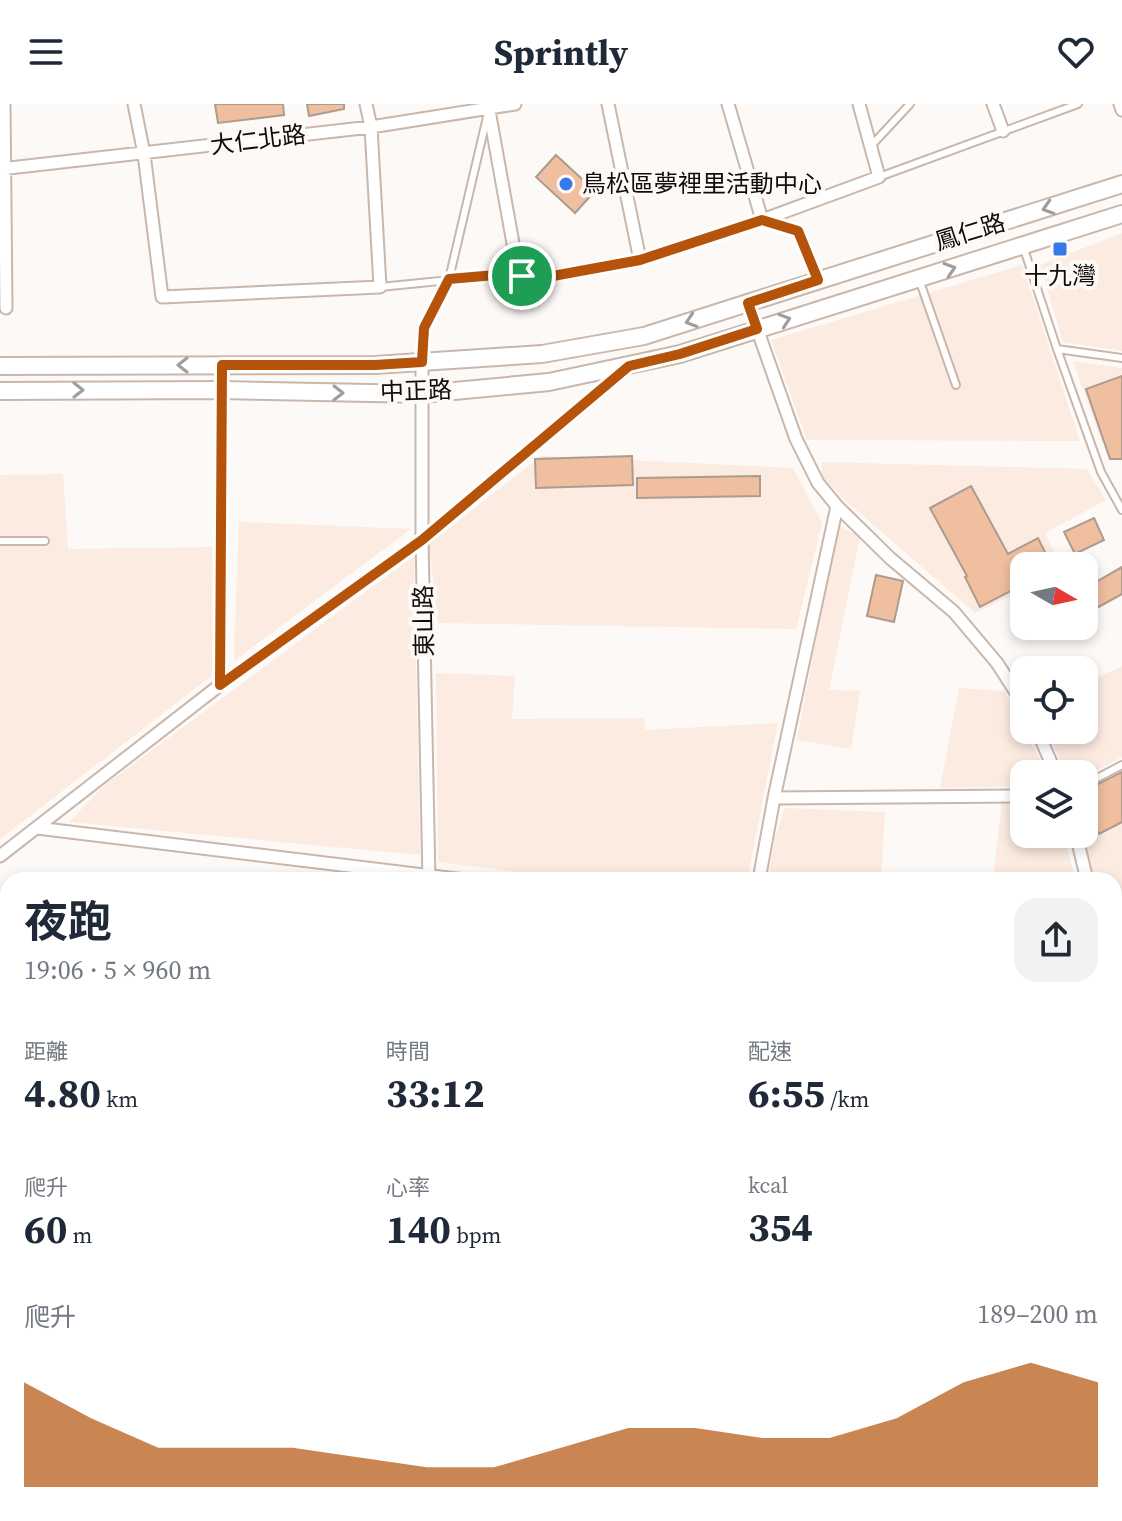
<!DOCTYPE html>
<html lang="zh-TW">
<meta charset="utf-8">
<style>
:root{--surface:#fff;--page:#f2f2f3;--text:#1f2937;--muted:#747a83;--accent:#b45309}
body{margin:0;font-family:"Source Serif 4","Noto Sans TC",serif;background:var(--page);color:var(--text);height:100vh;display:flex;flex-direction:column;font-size:30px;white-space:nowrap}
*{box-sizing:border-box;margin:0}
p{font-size:26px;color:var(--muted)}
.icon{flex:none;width:44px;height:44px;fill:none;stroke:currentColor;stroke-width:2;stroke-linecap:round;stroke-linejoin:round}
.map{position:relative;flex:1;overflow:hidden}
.panel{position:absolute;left:0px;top:768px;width:1122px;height:650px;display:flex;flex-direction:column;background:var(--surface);border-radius:24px 24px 0 0;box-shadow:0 4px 12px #0003}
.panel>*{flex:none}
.needle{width:52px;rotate:99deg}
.controls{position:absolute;left:1010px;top:448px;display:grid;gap:16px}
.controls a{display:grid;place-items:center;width:88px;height:88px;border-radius:16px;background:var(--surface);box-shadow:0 4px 12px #0003;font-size:40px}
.pin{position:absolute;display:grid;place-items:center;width:68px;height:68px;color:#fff;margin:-34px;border:4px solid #fff;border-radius:50%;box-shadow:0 2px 8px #0007}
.round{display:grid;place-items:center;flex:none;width:84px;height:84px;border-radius:24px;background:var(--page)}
.headline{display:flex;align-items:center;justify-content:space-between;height:136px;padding:0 24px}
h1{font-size:44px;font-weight:700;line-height:60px}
.metrics{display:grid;grid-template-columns:repeat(3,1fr);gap:12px;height:136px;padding:8px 24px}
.metrics div{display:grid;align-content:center}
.metrics b{font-size:40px;font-weight:700}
.metrics small{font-size:22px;font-weight:400}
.metrics p{font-size:22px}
.chart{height:224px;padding:16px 24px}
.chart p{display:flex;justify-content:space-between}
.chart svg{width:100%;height:144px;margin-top:8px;fill:var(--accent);opacity:.7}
header{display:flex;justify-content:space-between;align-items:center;height:104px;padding:0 24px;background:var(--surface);font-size:36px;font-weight:700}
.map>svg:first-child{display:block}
.built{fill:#fbebe1}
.green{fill:#eaccb9}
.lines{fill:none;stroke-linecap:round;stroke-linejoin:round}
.stream{stroke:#9db9e5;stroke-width:4}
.building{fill:#efbf9f;stroke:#ad9b8f;stroke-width:2}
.lane-casing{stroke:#cab7ab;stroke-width:10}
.street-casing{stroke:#cab7ab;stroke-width:15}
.secondary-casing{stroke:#cab7ab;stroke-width:20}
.lane{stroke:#fff;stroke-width:6}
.street{stroke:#fff;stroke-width:11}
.secondary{stroke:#fff;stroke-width:16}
.oneway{stroke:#a09e9c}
.route-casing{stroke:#fff;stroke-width:16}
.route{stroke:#b45309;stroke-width:10}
.poi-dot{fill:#3678e6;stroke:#fdf9f7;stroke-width:3}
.labels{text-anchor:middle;stroke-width:8;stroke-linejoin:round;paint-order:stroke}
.street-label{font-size:24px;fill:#120c08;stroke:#fdf9f7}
.poi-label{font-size:24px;fill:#120c08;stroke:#fdf9f7;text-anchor:start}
</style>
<header><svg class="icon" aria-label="menu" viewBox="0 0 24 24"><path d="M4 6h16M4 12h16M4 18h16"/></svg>Sprintly<svg class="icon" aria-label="heart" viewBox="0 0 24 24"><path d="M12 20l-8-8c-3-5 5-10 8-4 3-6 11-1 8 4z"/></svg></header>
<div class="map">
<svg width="1122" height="1417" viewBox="0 0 1122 1417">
<rect width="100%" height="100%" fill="#fdf9f7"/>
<path class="built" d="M1122 129V247L1063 238 1040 161Z
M1022 161 1080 337 807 336 771 236Z
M1073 257 1122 264V339H1102Z
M541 352 793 364 822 419 796 525 438 519 429 440Z
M822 358 1087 365 1106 396 1045 429 1060 462H1024V486L975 509 847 398 822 372Z
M63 370 68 445 212 443 214 570 0 735V371Z
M239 418 411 425 234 557Z
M838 421 860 433 829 586 860 587 851 645 797 636Z
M414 452 420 751 69 718 105 681Z
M1122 562V653L1084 673V670H1066L1047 626H1084V581Z
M436 569 515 572 512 615 644 614 646 626 778 619 747 776H582L438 758Z
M959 584 1004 587 1044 663 1046 670H1024V682L940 684Z
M1122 668V825L1114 822V776H1095L1083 730 1084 688Z
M1002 697 1024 699V730H1064L1075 776H993Z
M785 704 885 708 881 776H768L775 734Z
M1114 900 1122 913V968L1114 967 1121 1063 1114 1062Z
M8 935V1130L0 1131V942Z
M8 1333V1410H41V1414L34 1417H0V1337Z
M86 1410H287L289 1417H73Z
M316 1410H473L475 1417H304Z"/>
<path class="green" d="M1122 1184V1417H1062L1060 1410H1114V1190Z"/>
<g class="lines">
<path class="stream" d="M0 932 8 925
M1114 1120 1122 1124"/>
</g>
<path class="building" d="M215 0H283L284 11 218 19Z
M307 0H344V5L309 12Z
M556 51 595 87 575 109 536 73Z
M1122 272V355H1110L1086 285Z
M632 352 633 381 536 384 535 355Z
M760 372V392L637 394V374Z
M971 382 1008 450 1038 434 1052 462H1024V480L980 503 965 473 967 472 930 404Z
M1094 414 1104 436 1075 450 1064 428Z
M1122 463V490L1084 511V485Z
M876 471 903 477 894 518 867 512Z
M1122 668V718L1099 730 1084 701V687Z"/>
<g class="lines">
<defs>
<path id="lane" d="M871 42 910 0
M879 73 1078 0
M1023 142 1057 245 1101 368 1122 406
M640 156 762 116 798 127 818 174
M919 175 956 281
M380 183 519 169
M1057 245 1122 254
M422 255 424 224 449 175 487 13
M0 437H45
M1084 681 1122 661
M1114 882 1122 894
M874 1410 875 1417"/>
<path id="street" d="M4 0 6 204
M134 0 144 50 162 193 380 183 371 23 366 0
M728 0 762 116 879 73 859 0
M993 0 1003 27
M1120 0 1122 6
M488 1 518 167 522 172 529 176 640 156 608 0
M0 65 371 23 515 0
M748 199 796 335 818 379 837 402 890 454 954 508 997 559 1024 601
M422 258V436L429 776
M220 581 222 261
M1037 626 1056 670
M774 694 1024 692
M37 724 465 776
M1076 730 1087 776
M0 752 220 581 422 436 627 264
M759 776 774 694 837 402
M0 1147 8 1146
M488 1410 490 1417
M1100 1410 1105 1417
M51 1417 64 1410"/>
<path id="secondary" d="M0 262 375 261 542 250 644 232 1122 80
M0 287 222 286 422 290 549 278 680 250 1122 110"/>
</defs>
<use href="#lane" class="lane-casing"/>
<use href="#street" class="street-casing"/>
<use href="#secondary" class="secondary-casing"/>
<use href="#lane" class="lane"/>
<use href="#street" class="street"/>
<use href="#secondary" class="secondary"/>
</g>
<defs><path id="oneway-chevron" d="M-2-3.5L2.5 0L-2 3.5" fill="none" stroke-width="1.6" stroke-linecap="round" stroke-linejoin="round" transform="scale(2)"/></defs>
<g class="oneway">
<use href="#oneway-chevron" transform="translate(1048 104) rotate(163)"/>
<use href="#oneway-chevron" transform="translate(950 165) rotate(-17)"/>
<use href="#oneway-chevron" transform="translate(785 216) rotate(-18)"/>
<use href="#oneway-chevron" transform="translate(691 217) rotate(162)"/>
<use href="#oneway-chevron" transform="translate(183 261) rotate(180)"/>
<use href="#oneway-chevron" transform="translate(78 286)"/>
<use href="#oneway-chevron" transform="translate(338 289) rotate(1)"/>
</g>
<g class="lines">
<defs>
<path id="route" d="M762 116 798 127 818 176 748 199 757 225 680 250 629 262 422 436 220 581 222 261H375L422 258 424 224 449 175 519 169 525 174 531 176 640 156Z"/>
</defs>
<use href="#route" class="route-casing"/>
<use href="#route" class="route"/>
</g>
<g class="poi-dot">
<circle cx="566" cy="80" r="8"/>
<rect x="1052" y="137" width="16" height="16" rx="4"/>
</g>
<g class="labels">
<g class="street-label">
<text transform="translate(258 36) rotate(-7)" y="8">大仁北路</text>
<text transform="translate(970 128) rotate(-17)" y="8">鳳仁路</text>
<text transform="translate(416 287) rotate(-2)" y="8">中正路</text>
<text transform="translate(424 517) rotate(-91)" y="8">東山路</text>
</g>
<g class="poi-label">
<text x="582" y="88">鳥松區夢裡里活動中心</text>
<text x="1060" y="180" text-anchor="middle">十九灣</text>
</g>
</g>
</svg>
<div class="controls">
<a><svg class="needle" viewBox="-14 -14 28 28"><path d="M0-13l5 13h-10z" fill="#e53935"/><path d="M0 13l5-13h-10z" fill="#747a83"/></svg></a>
<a><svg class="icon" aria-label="locate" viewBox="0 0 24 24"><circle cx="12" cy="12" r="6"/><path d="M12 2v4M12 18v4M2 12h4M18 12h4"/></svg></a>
<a><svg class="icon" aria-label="layers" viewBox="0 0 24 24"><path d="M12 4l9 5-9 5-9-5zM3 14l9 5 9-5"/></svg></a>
</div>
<div class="pin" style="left:522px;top:172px;background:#1e9e55"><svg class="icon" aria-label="arrive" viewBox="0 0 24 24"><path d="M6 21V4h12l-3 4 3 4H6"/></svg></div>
<section class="panel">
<div class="headline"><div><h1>夜跑</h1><p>19:06 · 5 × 960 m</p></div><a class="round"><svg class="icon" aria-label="share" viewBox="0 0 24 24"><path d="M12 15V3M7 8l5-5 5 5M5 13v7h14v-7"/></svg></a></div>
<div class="metrics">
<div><p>距離</p><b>4.80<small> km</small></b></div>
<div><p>時間</p><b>33:12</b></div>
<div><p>配速</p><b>6:55<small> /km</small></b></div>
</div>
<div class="metrics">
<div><p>爬升</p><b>60<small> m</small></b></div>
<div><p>心率</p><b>140<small> bpm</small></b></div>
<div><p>kcal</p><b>354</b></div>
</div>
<div class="chart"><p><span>爬升</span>189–200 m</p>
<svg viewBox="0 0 160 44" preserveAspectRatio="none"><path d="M0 44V12L10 23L20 32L30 32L40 32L50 35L60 38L70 38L80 32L90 26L100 26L110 29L120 29L130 23L140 12L150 6L160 12V44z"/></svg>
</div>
</section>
</div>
